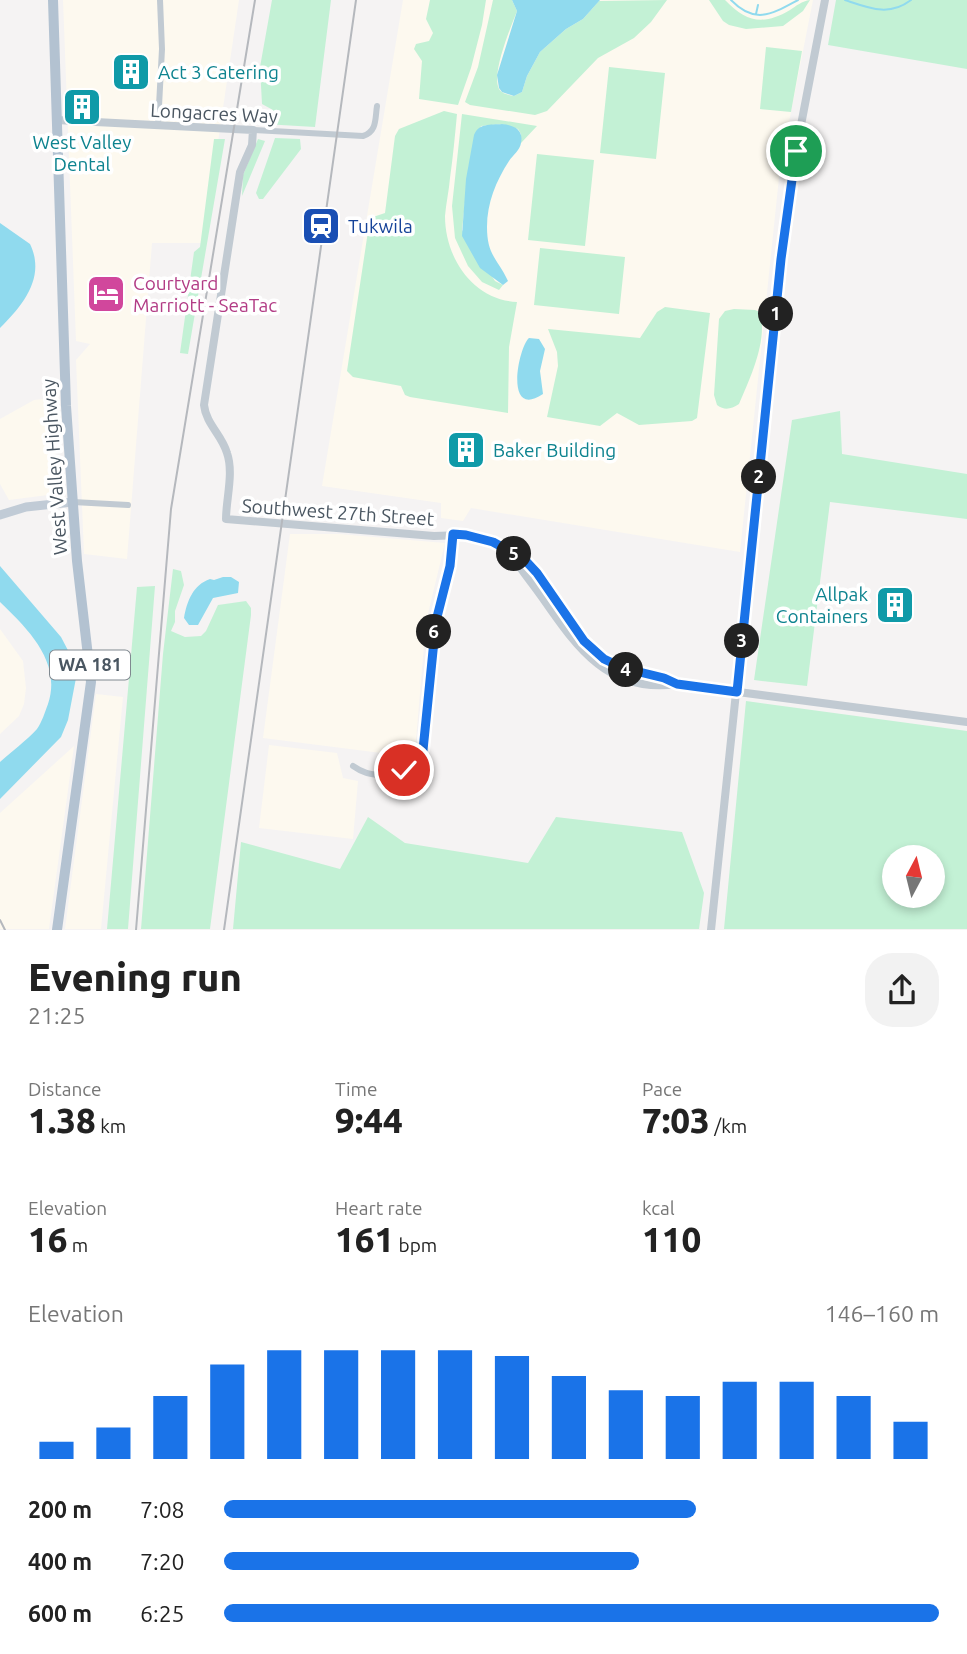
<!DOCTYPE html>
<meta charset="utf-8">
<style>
:root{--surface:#fff;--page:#f2f2f2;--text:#222;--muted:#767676;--accent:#1a73e8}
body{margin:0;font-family:Ubuntu,sans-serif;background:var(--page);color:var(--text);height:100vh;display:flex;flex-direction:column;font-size:26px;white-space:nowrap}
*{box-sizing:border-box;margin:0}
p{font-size:23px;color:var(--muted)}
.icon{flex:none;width:38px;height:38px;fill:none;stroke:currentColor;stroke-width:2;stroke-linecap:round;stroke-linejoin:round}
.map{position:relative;height:930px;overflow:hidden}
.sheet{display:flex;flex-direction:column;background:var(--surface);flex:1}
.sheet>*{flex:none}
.needle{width:46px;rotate:7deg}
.tools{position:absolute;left:882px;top:845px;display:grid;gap:14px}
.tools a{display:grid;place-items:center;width:63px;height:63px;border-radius:50%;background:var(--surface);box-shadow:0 4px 10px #0003;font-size:35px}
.pin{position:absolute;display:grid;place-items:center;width:60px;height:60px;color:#fff;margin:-30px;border:4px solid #fff;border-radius:50%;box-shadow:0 2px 7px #0007}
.km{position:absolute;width:35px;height:35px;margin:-18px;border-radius:50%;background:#222;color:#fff;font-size:19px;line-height:35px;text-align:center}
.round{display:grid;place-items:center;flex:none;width:74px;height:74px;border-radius:28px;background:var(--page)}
.overview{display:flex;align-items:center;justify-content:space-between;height:119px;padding:0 28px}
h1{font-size:38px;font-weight:800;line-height:52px}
.metrics{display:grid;grid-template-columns:repeat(3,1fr);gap:10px;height:119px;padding:7px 28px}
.metrics div{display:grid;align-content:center}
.metrics b{font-size:35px;font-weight:800}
.metrics small{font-size:19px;font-weight:400}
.metrics p{font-size:19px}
.chart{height:196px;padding:14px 28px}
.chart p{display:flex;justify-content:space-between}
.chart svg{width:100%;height:126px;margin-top:7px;stroke:var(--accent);stroke-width:6}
ul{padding:0 28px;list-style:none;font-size:23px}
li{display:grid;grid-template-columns:112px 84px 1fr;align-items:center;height:52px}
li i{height:18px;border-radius:9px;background:var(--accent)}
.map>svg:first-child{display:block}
.commercial{fill:#fdf9ef}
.green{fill:#c3f1d5;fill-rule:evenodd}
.water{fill:#90daee}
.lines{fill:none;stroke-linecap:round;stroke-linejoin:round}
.stream{stroke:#90daee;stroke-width:2}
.minor{stroke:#c1cad2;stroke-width:6}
.tertiary{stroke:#c1cad2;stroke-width:8}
.secondary{stroke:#c1cbd6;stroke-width:9}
.primary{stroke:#b3c2d1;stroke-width:10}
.rail{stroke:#b5b8bd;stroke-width:2}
.route-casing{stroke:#fff;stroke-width:14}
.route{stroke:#1a73e8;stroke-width:9}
.labels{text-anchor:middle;stroke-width:7;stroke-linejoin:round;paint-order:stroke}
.shield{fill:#fff;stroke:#808990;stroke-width:2}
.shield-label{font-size:18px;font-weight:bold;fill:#4a5661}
.culture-label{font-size:19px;fill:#0d838f;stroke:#fff;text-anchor:start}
.street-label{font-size:19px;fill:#4a5661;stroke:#fff}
.transit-label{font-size:19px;fill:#164399;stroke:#fff;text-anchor:start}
.hotel-label{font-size:19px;fill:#b23c85;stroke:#fff;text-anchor:start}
</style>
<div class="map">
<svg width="967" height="930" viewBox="0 0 967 930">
<rect width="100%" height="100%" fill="#f5f3f3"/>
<path class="commercial" d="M63 0H239L203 243H152L127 559 84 554 76 360 90 344 76 341Z
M403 0H813L780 168 740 552 471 508 463 521 441 518V503L322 486Z
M53 398 57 484 48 495 9 500 0 484V419L34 400Z
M290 534H339L445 543 426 622 416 740 412 751 397 755 263 738Z
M0 629 23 661 26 688 24 704 19 716 0 734Z
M96 694 123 697 101 929H65Z
M269 745 337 753 343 778 358 781 353 839 259 828Z
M74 746 49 929H0V813Z"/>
<path class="green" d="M272 0H331L315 127 264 124V117L270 116 273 110 262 104 260 67Z
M430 0H486L482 25 471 68 458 105 419 99 422 61 414 49 416 44 429 41 433 33 426 19Z
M493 0H512L517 11C511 27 491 73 499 89 502 94 509 95 514 96L522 92 527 76 540 52 566 29 583 19 599 1 667 0 651 22 634 38 598 58 547 111 535 115 470 105 465 102 478 67Z
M709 0H725C746 22 763 26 790 10 796 6 802 1 810 0L803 11 783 26 746 29 729 25 723 21Z
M836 0H967V69L828 45Z
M766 47 802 51 791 112 760 109Z
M609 67 665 73 656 159 600 153Z
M444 111 457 114C455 135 453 157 450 178 449 191 446 203 445 216 445 258 473 300 517 302L509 347 508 413 410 397 405 395 401 386 353 377 347 371 370 218 385 213 395 136 399 129Z
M462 114 537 126 521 143V134L518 129 502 124 481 126 469 165 462 230 495 281 503 285 499 290 482 282 468 266 455 238 452 206Z
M275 138 300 139 301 149 263 199H259L256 193Z
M214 139H225L188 354 180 353 194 252 200 247Z
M258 139 265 141 242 196 243 175Z
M537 154 594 160 585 246 528 240Z
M540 248 625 257 619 314 534 305Z
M665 307 710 313 697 418 692 421 639 425 617 413 600 426 547 417 558 366 557 352 548 329 640 338 657 312Z
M734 309 755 310 760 312C768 341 750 378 739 404 731 409 725 411 717 405L714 395 719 319 725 311Z
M840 411 842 454 967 474V519L830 502 807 686 754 680 792 420Z
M173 569 181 571 184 585 175 611V622L171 631 185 637 201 636 206 631 218 605 246 601 251 608V615L210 929H141L163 654Z
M155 586 128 929H107L137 587Z
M746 701 967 731V929H724ZM894 858H933V896H894Z
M368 817 405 843 528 863 556 817 682 832 704 893 699 929H233L241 842 340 869Z"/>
<path class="water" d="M512 0H600L583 19 566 29 540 52 527 76 522 92 514 96 502 92 499 88 497 75 517 11Z
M502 124C513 125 524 129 521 143 520 150 513 155 509 161 496 181 487 203 487 227 487 256 498 259 508 281L503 285 480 268 462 236 466 179 474 135C479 123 490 125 502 124Z
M0 223 30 244C46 277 23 305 0 328Z
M529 338 539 339 545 349 540 371 543 394C504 420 518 348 529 338Z
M0 566 61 637 72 658 76 678 68 720 61 737 0 799V762C12 751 26 741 37 729 42 722 45 712 48 704 62 662 28 629 0 602Z
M223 577H231L239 582 238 593 213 598 198 625H189L184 618C187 601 193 585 210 579L214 580Z"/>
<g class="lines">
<path class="stream" d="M731 0C755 25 772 14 798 0
M845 0C869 8 889 17 911 0
M756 14 758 5"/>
<path class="minor" d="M158 125 162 49 160 0
M253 130 363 136C377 132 375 119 377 106
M73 502 128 505
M353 766C377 783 408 774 423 750L436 621 450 566 453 534"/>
<path class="tertiary" d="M56 120 253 130 252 145 240 172 204 405C206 424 222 435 227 453 234 473 226 499 226 519L434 536C469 533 505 541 531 566 559 601 578 647 620 667 639 676 659 676 677 684
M510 552C520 569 533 584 544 600 578 649 610 694 677 684L967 722
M711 930 782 256 796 151 825 0"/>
<path class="secondary" d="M0 515 26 507 73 502"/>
<path class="primary" d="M53 0 66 406 77 561 91 682 57 930"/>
<path class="rail" d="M0 920 5 930
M136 930 171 509 255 0
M224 930 356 0"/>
</g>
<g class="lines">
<defs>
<path id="route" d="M404 770 412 765 423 750 436 621 450 566 453 534 466 535 493 542 524 559 537 573 584 641 604 659 623 668 664 678 677 684 737 692 781 259 796 151"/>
</defs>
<use href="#route" class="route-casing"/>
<use href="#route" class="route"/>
</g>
<defs>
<symbol id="building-square" viewBox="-11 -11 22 22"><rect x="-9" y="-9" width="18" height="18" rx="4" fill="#0f9aa8" stroke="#fff"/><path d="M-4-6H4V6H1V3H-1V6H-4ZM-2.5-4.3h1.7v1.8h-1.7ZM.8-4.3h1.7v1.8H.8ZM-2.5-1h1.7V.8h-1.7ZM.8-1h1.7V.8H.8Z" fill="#fff"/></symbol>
<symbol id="station-square" viewBox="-11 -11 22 22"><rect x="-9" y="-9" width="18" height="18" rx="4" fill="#1a4fb4" stroke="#fff"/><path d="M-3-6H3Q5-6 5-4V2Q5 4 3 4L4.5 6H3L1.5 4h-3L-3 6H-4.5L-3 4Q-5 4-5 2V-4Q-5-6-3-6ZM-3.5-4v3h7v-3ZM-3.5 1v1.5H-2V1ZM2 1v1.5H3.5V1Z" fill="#fff"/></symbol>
<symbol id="hotel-square" viewBox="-11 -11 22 22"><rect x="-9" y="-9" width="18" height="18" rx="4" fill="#d1479c" stroke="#fff"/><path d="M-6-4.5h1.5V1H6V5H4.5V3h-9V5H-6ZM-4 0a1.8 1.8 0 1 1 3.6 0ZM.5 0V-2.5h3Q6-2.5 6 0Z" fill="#fff"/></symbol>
</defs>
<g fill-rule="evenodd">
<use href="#building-square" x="109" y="50" width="44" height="44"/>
<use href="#building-square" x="60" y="85" width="44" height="44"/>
<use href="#station-square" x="299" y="204" width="44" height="44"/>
<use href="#hotel-square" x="84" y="272" width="44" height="44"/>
<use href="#building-square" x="444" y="428" width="44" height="44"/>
<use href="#building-square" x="873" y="583" width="44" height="44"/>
</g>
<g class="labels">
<rect class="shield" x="50" y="650.5" width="80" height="29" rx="5"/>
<g class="shield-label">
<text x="90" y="671">WA 181</text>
</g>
<g class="culture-label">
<text x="158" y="79">Act 3 Catering</text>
<text x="82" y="149" text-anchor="middle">West Valley<tspan x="82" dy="22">Dental</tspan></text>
<text x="493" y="457">Baker Building</text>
<text x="868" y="601" text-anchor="end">Allpak<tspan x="868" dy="22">Containers</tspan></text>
</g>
<g class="street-label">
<text transform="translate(214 113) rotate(3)" y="7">Longacres Way</text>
<text transform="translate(54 467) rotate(-94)" y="7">West Valley Highway</text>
<text transform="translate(338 512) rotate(4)" y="7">Southwest 27th Street</text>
</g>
<g class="transit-label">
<text x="348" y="233">Tukwila</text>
</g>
<g class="hotel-label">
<text x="133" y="290">Courtyard<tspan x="133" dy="22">Marriott - SeaTac</tspan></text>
</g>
</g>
</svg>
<div class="tools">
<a><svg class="needle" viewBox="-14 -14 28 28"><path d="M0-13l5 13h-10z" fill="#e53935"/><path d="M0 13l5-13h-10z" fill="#767676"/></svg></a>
</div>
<div class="pin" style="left:796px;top:151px;background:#1e9e55"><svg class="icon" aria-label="arrive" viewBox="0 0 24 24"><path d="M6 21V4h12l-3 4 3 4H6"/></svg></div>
<div class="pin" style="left:404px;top:770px;background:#d93025"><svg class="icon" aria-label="check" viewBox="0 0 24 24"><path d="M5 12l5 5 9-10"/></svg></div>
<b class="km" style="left:776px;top:314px">1</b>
<b class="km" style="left:759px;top:477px">2</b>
<b class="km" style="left:742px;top:641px">3</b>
<b class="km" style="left:626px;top:670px">4</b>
<b class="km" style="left:514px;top:554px">5</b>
<b class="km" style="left:434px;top:632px">6</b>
</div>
<section class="sheet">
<div class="overview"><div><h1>Evening run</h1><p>21:25</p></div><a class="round"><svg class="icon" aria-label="share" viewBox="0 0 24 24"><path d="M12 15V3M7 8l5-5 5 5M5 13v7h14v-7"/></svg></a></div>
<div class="metrics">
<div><p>Distance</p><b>1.38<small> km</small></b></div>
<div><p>Time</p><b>9:44</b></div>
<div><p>Pace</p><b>7:03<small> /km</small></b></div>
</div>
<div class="metrics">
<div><p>Elevation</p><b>16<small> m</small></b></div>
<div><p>Heart rate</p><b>161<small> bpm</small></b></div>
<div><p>kcal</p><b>110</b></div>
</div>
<div class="chart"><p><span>Elevation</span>146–160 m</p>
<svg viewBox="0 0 160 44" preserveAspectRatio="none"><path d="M5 44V38M15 44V33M25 44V22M35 44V11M45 44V6M55 44V6M65 44V6M75 44V6M85 44V8M95 44V15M105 44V20M115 44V22M125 44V17M135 44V17M145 44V22M155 44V31"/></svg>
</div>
<ul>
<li><b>200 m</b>7:08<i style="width:66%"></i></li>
<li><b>400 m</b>7:20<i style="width:58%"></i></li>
<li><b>600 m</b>6:25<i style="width:100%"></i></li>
</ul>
</section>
